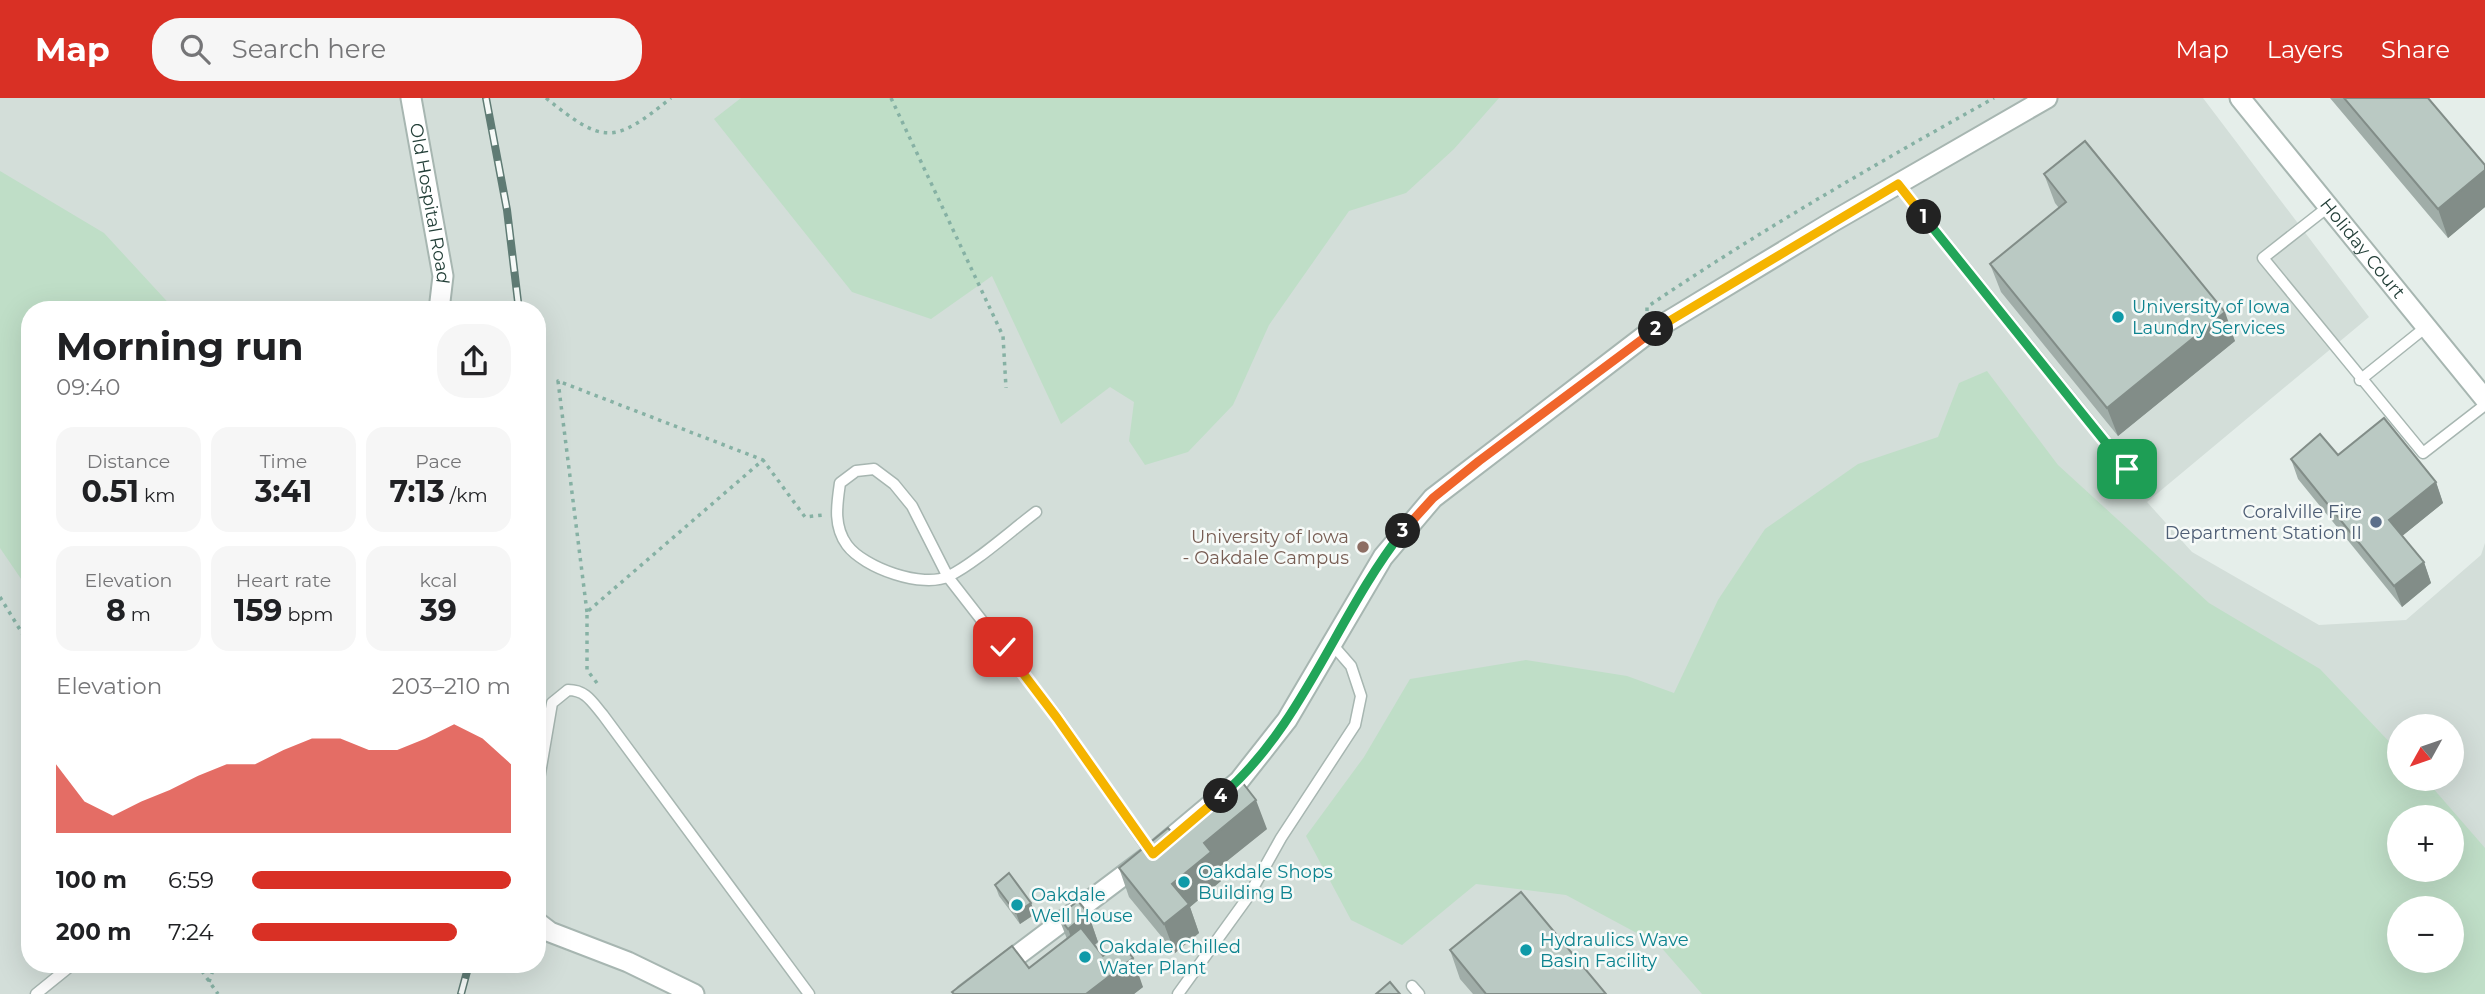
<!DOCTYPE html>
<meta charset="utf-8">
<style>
:root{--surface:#fff;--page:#f6f6f6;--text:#202124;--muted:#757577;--accent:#d93025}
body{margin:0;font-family:Montserrat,sans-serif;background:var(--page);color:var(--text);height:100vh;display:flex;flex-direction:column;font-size:26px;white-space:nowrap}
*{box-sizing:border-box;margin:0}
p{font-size:23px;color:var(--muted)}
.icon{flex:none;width:38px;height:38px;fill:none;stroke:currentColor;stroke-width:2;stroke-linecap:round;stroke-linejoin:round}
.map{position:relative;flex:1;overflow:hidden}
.sheet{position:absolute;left:21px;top:203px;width:525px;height:672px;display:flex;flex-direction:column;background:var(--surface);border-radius:28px;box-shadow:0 7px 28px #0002}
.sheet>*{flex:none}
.needle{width:46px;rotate:230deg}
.tools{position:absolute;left:2387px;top:616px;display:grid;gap:14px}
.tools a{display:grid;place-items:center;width:77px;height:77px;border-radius:50%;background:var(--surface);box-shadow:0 7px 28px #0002;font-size:35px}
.pin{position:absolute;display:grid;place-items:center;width:60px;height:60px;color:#fff;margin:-30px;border-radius:14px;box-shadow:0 4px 10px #0006}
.km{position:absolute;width:35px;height:35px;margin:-18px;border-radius:50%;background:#222;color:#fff;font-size:19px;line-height:35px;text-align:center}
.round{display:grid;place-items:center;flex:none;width:74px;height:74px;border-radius:28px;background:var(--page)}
.headline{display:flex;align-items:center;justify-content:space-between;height:119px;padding:0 35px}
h1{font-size:38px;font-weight:700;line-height:52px}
.figures{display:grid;grid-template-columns:repeat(3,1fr);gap:10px;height:119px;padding:7px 35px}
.figures div{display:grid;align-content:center;border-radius:18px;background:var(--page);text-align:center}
.figures b{font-size:30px;font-weight:700}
.figures small{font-size:19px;font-weight:400}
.figures p{font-size:19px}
.chart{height:196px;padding:14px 35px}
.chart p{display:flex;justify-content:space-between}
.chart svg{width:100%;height:126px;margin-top:7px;fill:var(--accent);opacity:.7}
ul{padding:0 35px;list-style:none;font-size:23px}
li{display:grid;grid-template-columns:112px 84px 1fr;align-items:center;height:52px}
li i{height:18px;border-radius:9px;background:var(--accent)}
header{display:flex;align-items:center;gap:42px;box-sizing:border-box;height:98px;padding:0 35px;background:var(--accent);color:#fff}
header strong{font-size:33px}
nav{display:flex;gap:38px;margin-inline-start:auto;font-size:24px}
.search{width:490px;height:63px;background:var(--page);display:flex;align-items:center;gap:18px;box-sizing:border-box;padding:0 24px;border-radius:28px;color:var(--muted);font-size:26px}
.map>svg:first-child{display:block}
.built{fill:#d3ded9;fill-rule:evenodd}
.green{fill:#bfdec7;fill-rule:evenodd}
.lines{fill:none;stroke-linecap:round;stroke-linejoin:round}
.lane-casing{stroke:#a7b6b1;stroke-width:13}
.street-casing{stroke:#a7b6b1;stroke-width:23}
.path{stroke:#86b1a4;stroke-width:3.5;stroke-dasharray:3.5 5;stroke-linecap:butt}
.lane{stroke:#fff;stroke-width:10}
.street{stroke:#fff;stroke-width:19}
.rail-casing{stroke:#5f7b74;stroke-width:8}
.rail{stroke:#f6faf8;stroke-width:5;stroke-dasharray:16;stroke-linecap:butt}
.wall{fill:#a0ada8}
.shaded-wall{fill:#828d88}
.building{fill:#bac9c3;stroke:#828d88;stroke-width:2}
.split-1-casing{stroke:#fff;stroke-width:14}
.split-2-casing{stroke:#fff;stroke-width:14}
.split-3-casing{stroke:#fff;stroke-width:14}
.split-4-casing{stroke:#fff;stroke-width:14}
.split-5-casing{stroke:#fff;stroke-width:14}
.split-1{stroke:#22a559;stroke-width:9}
.split-2{stroke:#f5b400;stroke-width:9}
.split-3{stroke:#f0652b;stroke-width:9}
.split-4{stroke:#22a559;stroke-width:9}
.split-5{stroke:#f5b400;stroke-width:9}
.culture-dot{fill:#0f9aa8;stroke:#f6faf8;stroke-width:2.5}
.service-dot{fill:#5c6f8a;stroke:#f6faf8;stroke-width:2.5}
.education-dot{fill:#8d6e63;stroke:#f6faf8;stroke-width:2.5}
.labels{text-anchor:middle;stroke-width:5;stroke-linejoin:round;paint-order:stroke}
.street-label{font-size:18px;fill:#244039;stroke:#f6faf8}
.culture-label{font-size:18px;fill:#0d838f;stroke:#f6faf8;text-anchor:start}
.service-label{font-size:18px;fill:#4e5e75;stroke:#f6faf8;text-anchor:end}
.education-label{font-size:18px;fill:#785e54;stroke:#f6faf8;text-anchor:end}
</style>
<header>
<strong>Map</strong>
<div class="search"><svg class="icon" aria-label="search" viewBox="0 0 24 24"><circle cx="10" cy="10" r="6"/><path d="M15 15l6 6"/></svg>Search here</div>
<nav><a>Map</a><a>Layers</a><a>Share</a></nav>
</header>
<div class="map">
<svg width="2485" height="896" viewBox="0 0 2485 896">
<rect width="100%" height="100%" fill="#e5eeea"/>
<path class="built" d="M0 0H2203L2369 219 2147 404 2192 454 2319 527 2406 522 2481 457 2485 445V896H0ZM30 212H537V866H30ZM2399 628H2452V681H2399ZM2399 719H2452V772H2399ZM2399 810H2452V863H2399Z"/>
<path class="green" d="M741 0H1499L1454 51 1406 95 1349 113 1269 227 1233 307 1188 354 1145 367 1129 343 1134 304 1110 289 1061 326 992 178 931 221 852 194 714 21Z
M0 73 104 135 175 212H30V494L0 450Z
M1987 273 2058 367 2209 505 2320 571 2399 654V681H2425L2485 750V896H1702L1659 847 1566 797 1476 786 1402 847 1351 822 1306 738 1364 659 1410 581 1526 562 1627 578 1674 595 1718 502 1765 431 1858 366 1938 339 1959 285ZM2399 719H2452V772H2399ZM2399 810H2452V863H2399Z"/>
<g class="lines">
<defs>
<path id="lane" d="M1898 86 2128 371
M2328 109 2263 160 2423 355 2485 307
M2360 282 2426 229
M1036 414C1012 432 974 466 949 478 923 491 864 470 847 447 833 428 837 406 840 385L856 373 874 371 894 386 912 408 948 479 1057 619 1152 756
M537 693 552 605 568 592C586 592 592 604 603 617L809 896
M1412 888 1419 896
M36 896 73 866
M1178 896 1248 799 1281 740 1355 627 1361 598 1351 568 1331 545"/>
<g id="street">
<path id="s1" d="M411 0 443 178 439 212"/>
<path id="s2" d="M2240 0 2485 301"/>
<path d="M537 824 550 834 628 864 694 896"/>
<path d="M966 896 1152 756 1239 683 1287 622 1383 459 1433 400 1647 236 1832 124 2047 0"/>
</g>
</defs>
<use href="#lane" class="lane-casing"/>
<use href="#street" class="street-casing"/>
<path class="path" d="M546 0C604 47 614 46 671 0
M891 0 1003 238 1006 290
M1647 213V209C1759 133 1876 66 1994 0
M0 499 30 548
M587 514 558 283 763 362
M597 585 587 572V514L763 362 805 419 823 417
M197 866 218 896
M209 884 215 866"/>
<use href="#lane" class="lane"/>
<use href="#street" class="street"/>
<defs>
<path id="rail" d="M486 0 507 112 519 212
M461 896 469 866"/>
</defs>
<use href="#rail" class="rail-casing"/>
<use href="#rail" class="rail"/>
</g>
<path class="wall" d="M2330 0H2428L2485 67V109L2448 140Z
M2044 76 2235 243 2118 338 2001 194 1990 166 2059 110 2055 105Z
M2338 357 2436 384 2443 405 2402 438 2424 464 2431 485 2402 509 2298 381 2291 361Z
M1267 731 1217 771 1221 783 1190 809 1199 835 1175 855 1129 799 1119 770 1175 738Z
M995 787 1031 805 1035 816 1020 826 999 798Z
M1088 815 1098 844 1095 847 1103 858 1143 889 1134 896H953L952 894 1029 870 1067 841 1058 818Z
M1450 852 1606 896H1473L1460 881Z"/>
<path class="shaded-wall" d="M2485 72V109L2448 140 2438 111Z
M2225 214 2235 243 2118 338 2107 310Z
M2436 384 2443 405 2396 443 2389 422Z
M2424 464 2431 485 2402 509 2394 488Z
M1256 702 1267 731 1217 771 1221 783 1190 809 1199 835 1175 855 1164 826 1172 786 1204 745Z
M1031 805 1035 816 1020 826 1016 815Z
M1088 815 1098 844 1079 860 1068 831Z
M1133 860 1143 889 1134 896H1086Z"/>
<path class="building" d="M2344 0H2428L2485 67V72L2438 111Z
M2085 43 2225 214 2107 310 1990 166 2066 104 2044 76Z
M2384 320 2436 384 2389 422 2424 464 2394 488 2291 361 2320 336 2338 357Z
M1242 684 1256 702 1204 745 1211 754 1172 786 1189 806 1164 826 1119 770 1168 730 1175 738Z
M1009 775 1031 805 1016 815 995 787Z
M1521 794 1606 896H1486L1450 852Z
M1078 803 1088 815 1068 831 1058 818Z
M1081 830 1103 858 1121 845 1133 860 1086 896H954L952 894 1012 848 1029 870Z
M1390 884 1400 896H1376Z"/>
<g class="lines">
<defs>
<path id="split-1" d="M1924 119 2127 371"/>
<path id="split-2" d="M1656 231 1898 86 1924 119"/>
<path id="split-3" d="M1403 433 1433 400 1479 363 1656 231"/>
<path id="split-4" d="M1221 698C1303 628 1337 517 1403 433"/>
<path id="split-5" d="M1003 549 1057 620 1153 756 1221 698"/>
</defs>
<use href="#split-1" class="split-1-casing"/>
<use href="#split-2" class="split-2-casing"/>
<use href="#split-3" class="split-3-casing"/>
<use href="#split-4" class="split-4-casing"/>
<use href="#split-5" class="split-5-casing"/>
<use href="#split-1" class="split-1"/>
<use href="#split-2" class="split-2"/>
<use href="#split-3" class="split-3"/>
<use href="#split-4" class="split-4"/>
<use href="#split-5" class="split-5"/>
</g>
<g class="culture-dot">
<circle cx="2118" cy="219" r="7"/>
<circle cx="1184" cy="784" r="7"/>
<circle cx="1017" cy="807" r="7"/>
<circle cx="1526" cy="852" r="7"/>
<circle cx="1085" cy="859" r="7"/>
</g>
<circle class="service-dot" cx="2376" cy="424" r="7"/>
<circle class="education-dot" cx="1363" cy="449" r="7"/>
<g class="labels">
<g class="street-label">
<text dy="6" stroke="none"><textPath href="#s1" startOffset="107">Old Hospital Road</textPath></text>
<text dy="6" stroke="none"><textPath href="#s2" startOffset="194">Holiday Court</textPath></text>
</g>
<g class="culture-label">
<text x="2132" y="215">University of Iowa<tspan x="2132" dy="21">Laundry Services</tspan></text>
<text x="1198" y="780">Oakdale Shops<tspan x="1198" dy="21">Building B</tspan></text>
<text x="1031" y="803">Oakdale<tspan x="1031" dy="21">Well House</tspan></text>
<text x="1540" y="848">Hydraulics Wave<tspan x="1540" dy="21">Basin Facility</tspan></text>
<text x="1099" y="855">Oakdale Chilled<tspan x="1099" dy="21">Water Plant</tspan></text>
</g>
<g class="service-label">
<text x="2362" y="420">Coralville Fire<tspan x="2362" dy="21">Department Station II</tspan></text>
</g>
<g class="education-label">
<text x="1349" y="445">University of Iowa<tspan x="1349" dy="21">- Oakdale Campus</tspan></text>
</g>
</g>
</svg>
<div class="tools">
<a><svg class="needle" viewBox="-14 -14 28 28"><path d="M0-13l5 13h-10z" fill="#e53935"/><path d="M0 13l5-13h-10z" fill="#757577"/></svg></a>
<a>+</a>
<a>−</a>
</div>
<div class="pin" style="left:2127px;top:371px;background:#1e9e55"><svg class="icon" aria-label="arrive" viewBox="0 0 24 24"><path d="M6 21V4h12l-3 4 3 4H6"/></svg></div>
<div class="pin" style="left:1003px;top:549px;background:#d93025"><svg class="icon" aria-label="check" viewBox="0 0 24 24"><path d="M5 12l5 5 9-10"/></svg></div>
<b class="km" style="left:1924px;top:119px">1</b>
<b class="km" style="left:1656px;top:231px">2</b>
<b class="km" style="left:1403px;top:433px">3</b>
<b class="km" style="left:1221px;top:698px">4</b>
<section class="sheet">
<div class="headline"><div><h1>Morning run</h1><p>09:40</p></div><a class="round"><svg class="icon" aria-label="share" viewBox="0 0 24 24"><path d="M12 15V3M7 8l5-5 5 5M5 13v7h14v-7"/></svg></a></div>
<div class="figures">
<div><p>Distance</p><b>0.51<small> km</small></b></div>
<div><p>Time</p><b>3:41</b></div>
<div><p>Pace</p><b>7:13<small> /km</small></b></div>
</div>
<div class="figures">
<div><p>Elevation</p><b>8<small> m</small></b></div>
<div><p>Heart rate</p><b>159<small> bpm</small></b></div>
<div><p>kcal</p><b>39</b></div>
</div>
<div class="chart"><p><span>Elevation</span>203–210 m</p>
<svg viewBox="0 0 160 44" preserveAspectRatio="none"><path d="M0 44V20L10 33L20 38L30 33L40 29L50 24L60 20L70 20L80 15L90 11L100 11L110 15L120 15L130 11L140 6L150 11L160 20V44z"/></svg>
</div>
<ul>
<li><b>100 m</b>6:59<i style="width:100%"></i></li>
<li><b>200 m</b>7:24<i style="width:79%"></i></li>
</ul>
</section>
</div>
